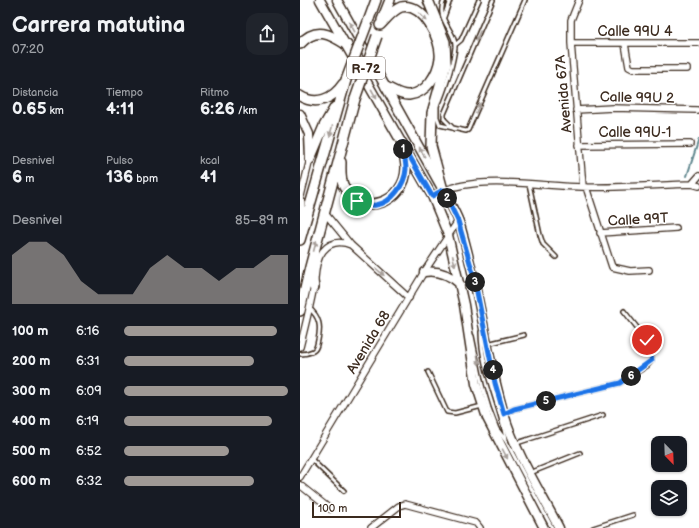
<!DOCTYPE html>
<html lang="es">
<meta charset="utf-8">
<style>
:root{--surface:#171b24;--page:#20242c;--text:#f1f3f6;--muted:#9ea1a6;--accent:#9f9995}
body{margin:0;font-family:"Balsamiq Sans",sans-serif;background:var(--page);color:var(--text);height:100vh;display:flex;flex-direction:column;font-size:15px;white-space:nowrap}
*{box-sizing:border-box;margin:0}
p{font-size:13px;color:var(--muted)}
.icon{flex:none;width:22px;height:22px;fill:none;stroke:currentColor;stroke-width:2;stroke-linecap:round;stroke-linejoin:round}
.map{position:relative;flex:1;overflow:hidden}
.sheet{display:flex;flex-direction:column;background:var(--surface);width:300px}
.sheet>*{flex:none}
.needle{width:26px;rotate:157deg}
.buttons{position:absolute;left:351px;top:436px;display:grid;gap:8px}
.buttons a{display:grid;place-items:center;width:36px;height:36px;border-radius:8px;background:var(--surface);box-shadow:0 1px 3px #0004;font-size:20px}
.scale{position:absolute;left:12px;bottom:10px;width:89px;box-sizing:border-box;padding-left:4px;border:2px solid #3b2a1e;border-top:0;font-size:11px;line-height:14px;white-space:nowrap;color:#3b2a1e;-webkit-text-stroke:3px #fff;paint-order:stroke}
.pin{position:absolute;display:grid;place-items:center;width:34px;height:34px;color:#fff;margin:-17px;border:2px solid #fff;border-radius:50%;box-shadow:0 1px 4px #0007}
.km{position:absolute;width:20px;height:20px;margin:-10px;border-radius:50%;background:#222;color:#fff;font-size:11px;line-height:20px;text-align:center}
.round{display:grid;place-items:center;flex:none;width:42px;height:42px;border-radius:12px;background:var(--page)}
.summary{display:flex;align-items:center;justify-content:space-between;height:68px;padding:0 12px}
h1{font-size:22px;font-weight:700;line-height:30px}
.figures{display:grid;grid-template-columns:repeat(3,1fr);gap:6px;height:68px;padding:4px 12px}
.figures div{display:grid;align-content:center}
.figures b{font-size:17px;font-weight:700}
.figures small{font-size:11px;font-weight:400}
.figures p{font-size:11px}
.chart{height:112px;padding:8px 12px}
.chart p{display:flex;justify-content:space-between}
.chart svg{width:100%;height:72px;margin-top:4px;fill:var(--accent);opacity:.7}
ul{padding:0 12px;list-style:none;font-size:13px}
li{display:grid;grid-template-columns:64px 48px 1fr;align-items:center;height:30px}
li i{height:10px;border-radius:5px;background:var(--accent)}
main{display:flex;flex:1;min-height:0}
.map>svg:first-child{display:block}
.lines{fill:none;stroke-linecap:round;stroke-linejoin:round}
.stream{stroke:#60878e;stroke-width:2}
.lane-casing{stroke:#3b2a1e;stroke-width:6}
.street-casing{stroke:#3b2a1e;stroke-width:8}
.secondary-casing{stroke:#3b2a1e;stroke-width:11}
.primary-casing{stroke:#3b2a1e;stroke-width:12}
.lane{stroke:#fff;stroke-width:3}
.street{stroke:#fff;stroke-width:5.5}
.secondary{stroke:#fff;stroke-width:8}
.primary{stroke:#fff;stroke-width:9}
.primary-bridge-casing{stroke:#3b2a1e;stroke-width:12;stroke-linecap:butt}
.primary-bridge{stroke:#fff;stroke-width:9}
.oneway{fill:#a79f9a}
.route-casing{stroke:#fff;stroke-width:8}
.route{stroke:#1a73e8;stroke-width:5}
.labels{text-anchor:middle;stroke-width:3;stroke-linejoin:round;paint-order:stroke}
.shield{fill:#fff;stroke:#766a62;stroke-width:1}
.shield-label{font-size:13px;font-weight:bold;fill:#3b2a1e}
.street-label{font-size:14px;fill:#3b2a1e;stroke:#fff}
</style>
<main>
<section class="sheet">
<div class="summary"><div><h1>Carrera matutina</h1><p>07:20</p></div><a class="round"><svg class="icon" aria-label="share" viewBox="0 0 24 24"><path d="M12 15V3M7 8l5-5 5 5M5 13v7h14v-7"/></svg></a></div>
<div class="figures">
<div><p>Distancia</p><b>0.65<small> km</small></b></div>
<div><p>Tiempo</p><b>4:11</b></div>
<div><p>Ritmo</p><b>6:26<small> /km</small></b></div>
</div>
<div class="figures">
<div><p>Desnivel</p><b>6<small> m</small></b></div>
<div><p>Pulso</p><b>136<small> bpm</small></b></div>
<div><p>kcal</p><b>41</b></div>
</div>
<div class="chart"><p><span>Desnivel</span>85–89 m</p>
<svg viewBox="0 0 160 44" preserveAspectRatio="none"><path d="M0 44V14L10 6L20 6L30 14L40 30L50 38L60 38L70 38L80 22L90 14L100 22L110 22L120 30L130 22L140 22L150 14L160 14V44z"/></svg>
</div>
<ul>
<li><b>100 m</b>6:16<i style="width:93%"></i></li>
<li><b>200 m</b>6:31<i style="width:79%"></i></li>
<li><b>300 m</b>6:09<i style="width:100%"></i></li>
<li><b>400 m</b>6:19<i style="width:90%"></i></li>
<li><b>500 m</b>6:52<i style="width:64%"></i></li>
<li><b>600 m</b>6:32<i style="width:79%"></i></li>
</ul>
</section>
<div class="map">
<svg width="399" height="528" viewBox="0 0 399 528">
<rect width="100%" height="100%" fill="#fff"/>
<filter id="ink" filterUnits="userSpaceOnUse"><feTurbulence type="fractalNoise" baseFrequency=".025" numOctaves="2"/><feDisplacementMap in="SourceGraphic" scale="8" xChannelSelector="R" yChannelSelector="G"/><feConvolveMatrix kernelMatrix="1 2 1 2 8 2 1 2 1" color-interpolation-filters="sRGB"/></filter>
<g filter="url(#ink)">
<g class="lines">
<path class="stream" d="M387 176 399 139"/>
<defs>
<path id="lane" d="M144 17 150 0
M155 45 161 40 179 0
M140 101C147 83 153 66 155 47 156 30 135 20 144 0
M137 108V117L140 125 166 131 168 130 225 0
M154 129 144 119V114L193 0
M229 184 240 235 243 244 256 257
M181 332C181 369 200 404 206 439
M172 336 182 385 189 408 197 429 206 441 252 528
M187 344 224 335
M0 354C4 354 9 353 13 351 17 349 17 344 18 340 21 327 20 317 9 308
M128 372 147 412 155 413 182 406
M205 413 214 409 320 383 347 366 352 360 347 340 324 311
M217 443 303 415
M11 459 44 491
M230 473 280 453
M293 528 333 515"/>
<path id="street" d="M279 0 271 20V43L283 187
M271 43H399
M325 44 329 67 333 69H387
M276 110 313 108 397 110
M279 145 390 144
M392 184 399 176
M286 187 312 267 330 271 349 270
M132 196C171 173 237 186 282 187 319 188 356 185 392 184L399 186
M0 200 10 159
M24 212 51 245 109 298
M300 233 376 228
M0 347C5 327 10 307 14 286 16 274 15 261 23 251 31 241 41 241 51 245
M0 477 124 272 158 221
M0 485 30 509
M71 528 99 506 105 504 176 523 180 528"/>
<path id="secondary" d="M20 0 132 196 148 235 164 305 176 384 187 418 244 528
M37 0 143 190C148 200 155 211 159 222 179 285 185 351 204 414 216 454 240 491 259 528
M0 114 9 134 10 159
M124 272C138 270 149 274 160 284"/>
<path id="primary" d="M128 0 145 42 146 64 132 113 131 146 143 190
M69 19 76 0
M82 20 90 0
M80 25C86 19 93 10 101 7 123 2 142 40 140 58 138 74 127 93 109 95 101 96 93 90 86 87
M0 44C16 26 30 34 47 45
M0 96C16 106 33 99 43 84
M10 159 24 126 35 107
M41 162C41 170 40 180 44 187 61 219 106 202 106 168 106 160 103 151 102 143
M0 202 1 227
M0 240 46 80
M11 270 14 287
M0 311 10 267 55 99"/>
</defs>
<use href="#lane" class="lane-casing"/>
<use href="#street" class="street-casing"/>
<use href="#secondary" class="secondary-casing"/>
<use href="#primary" class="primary-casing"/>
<use href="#lane" class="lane"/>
<use href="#street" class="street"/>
<use href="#secondary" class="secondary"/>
<use href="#primary" class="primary"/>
<defs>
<path id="primary-bridge" d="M46 80 69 19
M55 99 77 36"/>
</defs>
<use href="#primary-bridge" class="primary-bridge-casing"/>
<use href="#primary-bridge" class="primary-bridge"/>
</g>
<defs><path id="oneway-solid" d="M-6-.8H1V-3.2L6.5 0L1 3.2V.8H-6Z"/></defs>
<g class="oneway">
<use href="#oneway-solid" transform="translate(123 17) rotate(45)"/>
<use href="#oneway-solid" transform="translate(52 27) rotate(-119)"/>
<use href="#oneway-solid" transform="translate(178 36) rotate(113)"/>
<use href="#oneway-solid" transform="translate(74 94) rotate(61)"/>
<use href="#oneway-solid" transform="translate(178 108) rotate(-66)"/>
<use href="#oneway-solid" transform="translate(31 131) rotate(106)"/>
<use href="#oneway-solid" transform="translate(122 152) rotate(-119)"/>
<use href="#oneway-solid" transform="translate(15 246) rotate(-75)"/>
<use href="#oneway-solid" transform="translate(154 261) rotate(76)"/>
<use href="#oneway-solid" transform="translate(80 272) rotate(42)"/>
<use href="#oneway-solid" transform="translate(178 359) rotate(81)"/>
<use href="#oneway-solid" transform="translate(205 454) rotate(62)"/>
</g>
</g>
<g class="lines" filter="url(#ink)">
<defs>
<path id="route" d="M57 201C63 203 69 206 76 205 92 203 105 184 106 169 106 161 103 151 102 143L132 196 143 190 158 221 174 277 195 383 204 414 214 409 320 383 352 360 347 340"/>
</defs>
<use href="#route" class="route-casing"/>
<use href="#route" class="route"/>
</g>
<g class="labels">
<rect class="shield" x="47" y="57" width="38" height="22" rx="3"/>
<g class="shield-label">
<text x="66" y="73">R-72</text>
</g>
<g class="street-label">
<text x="335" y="36">Calle 99U 4</text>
<text transform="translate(263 94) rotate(-95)" y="5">Avenida 67A</text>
<text transform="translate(337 97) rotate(1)" y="5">Calle 99U 2</text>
<text x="335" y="137">Calle 99U-1</text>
<text transform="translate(338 219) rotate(-3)" y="5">Calle 99T</text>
<text transform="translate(68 342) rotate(-59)" y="5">Avenida 68</text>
</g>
</g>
</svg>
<div class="buttons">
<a><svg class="needle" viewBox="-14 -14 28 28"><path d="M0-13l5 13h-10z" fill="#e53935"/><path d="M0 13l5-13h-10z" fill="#9ea1a6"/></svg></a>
<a><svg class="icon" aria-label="layers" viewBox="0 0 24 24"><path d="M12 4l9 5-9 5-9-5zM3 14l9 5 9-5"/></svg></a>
</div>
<div class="scale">100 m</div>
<div class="pin" style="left:57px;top:201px;background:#1e9e55"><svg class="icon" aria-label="arrive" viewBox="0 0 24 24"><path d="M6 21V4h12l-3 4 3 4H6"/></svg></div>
<div class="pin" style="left:347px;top:340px;background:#d93025"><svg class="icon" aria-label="check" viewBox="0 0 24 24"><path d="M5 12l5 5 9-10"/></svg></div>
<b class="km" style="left:103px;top:149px">1</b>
<b class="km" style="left:147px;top:198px">2</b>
<b class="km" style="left:175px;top:282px">3</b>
<b class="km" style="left:193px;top:370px">4</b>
<b class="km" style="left:246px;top:401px">5</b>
<b class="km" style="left:331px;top:376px">6</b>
</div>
</main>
